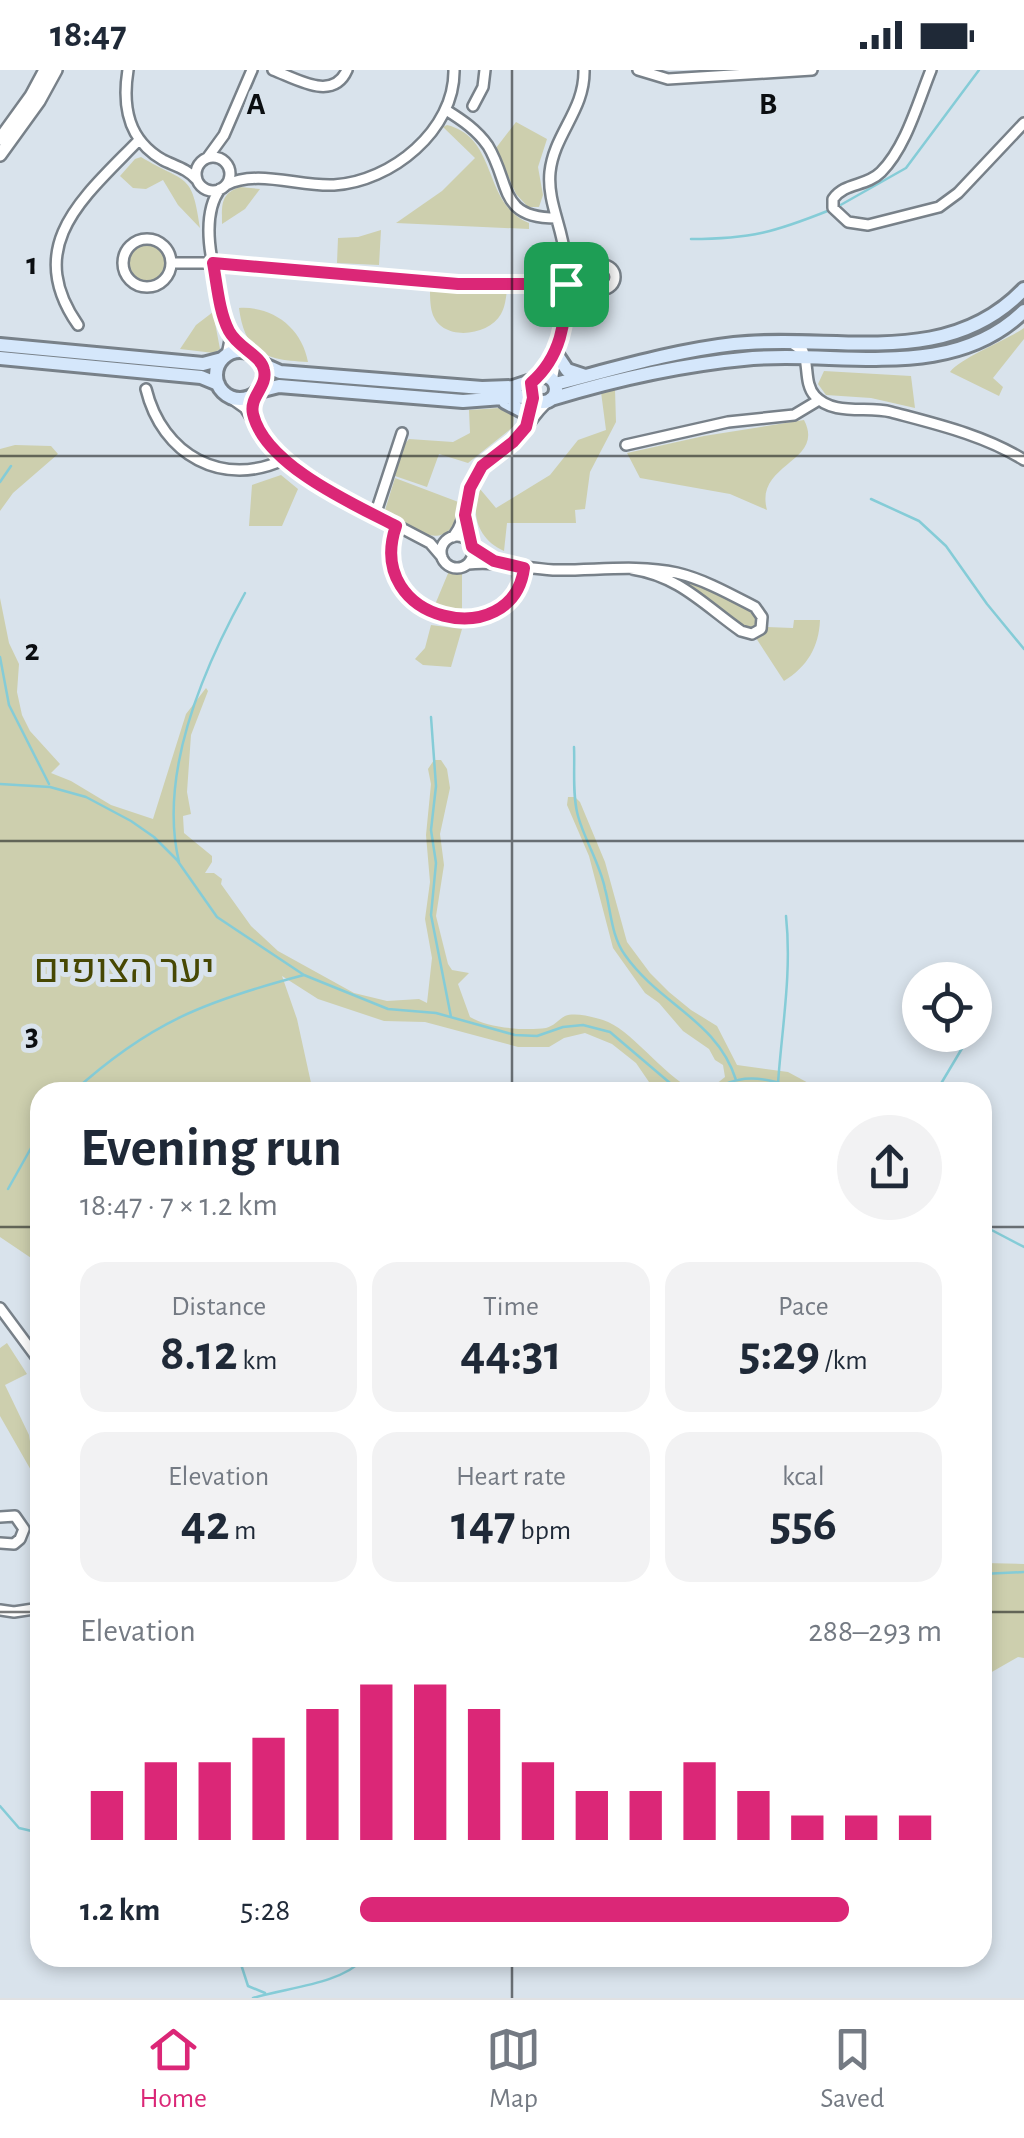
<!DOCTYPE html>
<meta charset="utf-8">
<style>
:root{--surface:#fff;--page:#f2f2f3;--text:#1f2937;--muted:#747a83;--line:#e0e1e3;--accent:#db2777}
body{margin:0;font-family:"Alegreya Sans",Heebo,sans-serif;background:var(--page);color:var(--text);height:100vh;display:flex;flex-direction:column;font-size:38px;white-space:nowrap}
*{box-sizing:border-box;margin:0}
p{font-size:32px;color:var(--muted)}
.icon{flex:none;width:55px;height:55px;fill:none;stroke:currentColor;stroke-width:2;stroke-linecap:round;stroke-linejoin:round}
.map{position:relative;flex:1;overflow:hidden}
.drawer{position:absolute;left:30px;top:1012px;width:962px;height:885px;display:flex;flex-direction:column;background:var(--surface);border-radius:30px;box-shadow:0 5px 15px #0003}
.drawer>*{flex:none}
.tools{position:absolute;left:902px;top:892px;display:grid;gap:20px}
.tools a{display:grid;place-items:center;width:90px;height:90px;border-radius:50%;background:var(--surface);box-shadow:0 5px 15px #0003;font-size:50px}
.pin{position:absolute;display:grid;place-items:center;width:85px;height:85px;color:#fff;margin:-42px;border-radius:20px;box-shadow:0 5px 15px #0006}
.round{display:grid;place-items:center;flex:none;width:105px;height:105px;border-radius:52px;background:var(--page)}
.headline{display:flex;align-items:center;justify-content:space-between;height:170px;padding:0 50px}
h1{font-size:55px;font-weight:600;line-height:75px}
.stats{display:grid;grid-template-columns:repeat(3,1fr);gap:15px;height:170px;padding:10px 50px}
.stats div{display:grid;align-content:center;border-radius:25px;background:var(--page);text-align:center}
.stats b{font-size:50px;font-weight:600}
.stats small{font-size:28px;font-weight:400}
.stats p{font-size:28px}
.chart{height:280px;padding:20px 50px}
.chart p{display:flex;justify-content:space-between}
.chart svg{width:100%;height:180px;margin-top:10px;stroke:var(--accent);stroke-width:6}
ul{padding:0 50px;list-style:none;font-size:32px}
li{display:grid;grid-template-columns:160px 120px 1fr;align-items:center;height:75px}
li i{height:25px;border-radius:12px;background:var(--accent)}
.status{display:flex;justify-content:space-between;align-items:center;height:70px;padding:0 50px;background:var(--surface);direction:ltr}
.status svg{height:28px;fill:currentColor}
.dock{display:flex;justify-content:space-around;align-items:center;height:140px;border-top:2px solid var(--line);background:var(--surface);font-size:28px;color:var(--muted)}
.dock a{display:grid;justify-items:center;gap:5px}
.dock .active{color:var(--accent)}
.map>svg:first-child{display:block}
.green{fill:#cdcfae}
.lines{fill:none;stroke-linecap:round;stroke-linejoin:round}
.stream{stroke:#85ccd7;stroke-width:2.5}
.minor-casing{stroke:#788189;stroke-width:14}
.tertiary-casing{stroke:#788189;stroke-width:16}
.secondary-casing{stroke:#788189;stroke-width:18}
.minor{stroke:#fff;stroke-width:9}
.tertiary{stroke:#fff;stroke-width:11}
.secondary{stroke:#d5e7fb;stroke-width:12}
.route-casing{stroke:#fff;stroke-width:20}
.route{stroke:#db2777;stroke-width:12}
.grid{fill:none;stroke:#0b0e11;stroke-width:2.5;stroke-opacity:0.55}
.labels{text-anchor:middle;stroke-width:10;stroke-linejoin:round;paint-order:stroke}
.park-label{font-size:40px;fill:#474804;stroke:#d9e3ec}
.grid-label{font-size:32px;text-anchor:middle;font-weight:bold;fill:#0b0e11;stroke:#d9e3ec;stroke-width:10;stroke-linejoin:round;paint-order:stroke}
</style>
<div class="status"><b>18:47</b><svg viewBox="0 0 49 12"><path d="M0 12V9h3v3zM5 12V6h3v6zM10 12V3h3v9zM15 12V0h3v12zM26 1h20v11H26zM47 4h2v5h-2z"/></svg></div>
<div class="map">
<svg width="1024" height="1928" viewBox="0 0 1024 1928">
<rect width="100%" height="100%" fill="#d9e3ec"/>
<path class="green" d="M516 52 547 69 538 97 543 125 539 137H528L516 124 496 78Z
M447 55C499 68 482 134 529 153V159L396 153 442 121 475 88 443 57Z
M141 87C186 114 192 101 200 158L178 135 163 110 146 119 133 118 120 106 135 89Z
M240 117 260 119 245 139 222 154C222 135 220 124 240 117Z
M381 160 379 195 337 193 338 168 358 167Z
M126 193a21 21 0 1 1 42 0a21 21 0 1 1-42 0Z
M430 217 507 220C506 228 505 237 501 244 488 267 440 272 432 242 430 235 430 225 430 217Z
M239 238C273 236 302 258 308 292 266 290 245 284 239 238Z
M213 242 220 279 214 283 180 279 196 255Z
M1024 258V269L993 308 1003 317 999 326 950 302C962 287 1004 272 1024 258Z
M824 301 911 306 915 338 871 328 826 325 818 314Z
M615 319 616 352 590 402 585 439 575 440 576 453H507L504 481C478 469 470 445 480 419L496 438 550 405 578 370 606 360 601 322Z
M499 338 514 344 513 357 468 393 439 384 427 417 395 406 403 376 409 369 453 372 470 363 469 340Z
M804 350C826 392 754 393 767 440L730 424 640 408 627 383 704 366Z
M15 375 51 376 58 384 13 423 0 441V379Z
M281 405 298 419 282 456H249L252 415Z
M395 408 461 433C450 485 421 464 388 446L385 440Z
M449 501 462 503V540L434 537Z
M672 506 692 511 752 540 759 547 757 558 745 559 701 523Z
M0 528 9 573 19 594 17 622 22 645 30 661 60 694 51 703 71 711 111 735 153 749 186 644 206 618 208 621 191 665 187 722 191 744 183 746 184 763 212 786V792L205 803H214L222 809 221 814 251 856 278 881 354 923 387 931 419 929 427 933 432 888 425 849 430 812 426 765 431 714 428 699 434 690H441L447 699 450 718 440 764 444 795 436 846 448 894 452 900 469 903 458 914 470 947C488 958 525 961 546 958 554 956 558 950 565 946 575 942 593 947 603 950 630 958 662 1004 693 1020L715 1015 725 1007 723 995 715 990 709 979 683 961 659 933 645 923 613 878 589 786 567 735 568 727H575L580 732 605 792 627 872 650 903 669 922 691 940 717 956 737 995 788 1002 825 1022H785L737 1016 727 1022H670L649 1012 636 993 612 974 585 963 564 968 549 977H518L425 952 384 951 318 929 282 906 297 949 313 1022H40V1194L0 1167Z
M794 550H820C819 577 807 597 784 611L756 568 767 557 793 558Z
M431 555 462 559 451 597 423 595 415 589 425 578Z
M7 1273 27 1304 5 1315 29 1365 36 1409 0 1346V1278Z
M983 1493 1024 1494V1588L1018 1587 983 1607Z"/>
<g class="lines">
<path class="stream" d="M837 137 906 98 979 0
M691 169C751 169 775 162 830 140
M0 412 11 396
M871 429 919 451 946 476 987 534 1024 579
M0 587 9 635 49 714
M431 647 436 716 431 760 436 793 431 845 451 947
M574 677C575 698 572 725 578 746 585 771 600 794 605 819 611 840 611 866 625 885 660 935 717 950 736 1010
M0 714 50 717 86 727 131 751 154 767 177 790 217 847 304 905 388 939 436 943 515 965 537 966 563 957 583 955 610 962 670 1013 693 1022
M179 792C158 704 203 599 245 523
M975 957 987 937
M778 1013C782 957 792 902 786 846
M73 1022C149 953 205 931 304 905
M706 1022C716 1019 727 1012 738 1010 761 1005 784 1014 805 1022
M936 1022 970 965
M8 1119 40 1062
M982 1155 1024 1177
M982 1504 1024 1502
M0 1736 19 1758 40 1763
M239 1888 248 1916 265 1923
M253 1928C289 1917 339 1915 365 1888"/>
<defs>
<path id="minor" d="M128 0C122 37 128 70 163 90 175 96 188 99 197 110
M273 0C297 9 333 32 347 0
M638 0 668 9 812 0
M931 0C918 32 906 77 881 102 866 117 845 112 833 129V138L848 152 868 155 939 137 958 123 1024 53
M473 36 483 17 485 0
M446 40C462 50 477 60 488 76 511 114 498 148 556 148
M208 87 224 65 252 0
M196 104a17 17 0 1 1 34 0a17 17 0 1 1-34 0Z
M226 115C257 99 300 117 334 115 391 112 455 60 454 0
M220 119C193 156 223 228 230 270L227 285
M123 193a24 24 0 1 1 48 0a24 24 0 1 1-48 0Z
M171 193H213L458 214H566
M591 207a12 12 0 1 1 24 0a12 12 0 1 1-24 0Z
M78 255C22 175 85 126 139 70
M230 263 244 281
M793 274 803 281C809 295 804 314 815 326 833 346 867 336 891 342 936 354 984 365 1024 390
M538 307 554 286
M552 311C560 269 569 229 565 187 563 158 547 132 550 102 554 64 585 40 584 0
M146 319C162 385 223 419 285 389
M228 326 245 338 263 366 291 394 352 432 430 473 442 487
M626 375 728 352 794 345 819 330
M375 445 402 363
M397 456C362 553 513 584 524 498
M441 482a16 16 0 1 1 32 0a16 16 0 1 1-32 0Z
M453 467C468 448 464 426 475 406 484 387 504 382 518 368 529 356 535 342 549 331
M468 494C496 491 524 498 553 500 594 501 636 494 677 503 703 509 730 524 755 537L762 547 761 559 752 564 741 561C704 535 679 506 632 499
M0 1238 40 1292
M0 1447 15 1446 24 1459 20 1469 14 1474 0 1473
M0 1540 14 1542 40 1538"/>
<path id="tertiary" d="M0 69 31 26 45 0
M0 85 39 31 56 0"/>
<path id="secondary" d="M0 275 203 294 222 289
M216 305a24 24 0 1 1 48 0a24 24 0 1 1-48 0Z
M557 285 567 300 585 306
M0 288 201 307 218 314
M262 294 280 302 482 318 513 317 534 310
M530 319a13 13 0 1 1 26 0a13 13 0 1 1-26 0Z
M555 314C614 299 673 281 734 274 835 263 946 301 1024 219
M259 321 279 316 463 331 532 326
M551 329C616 309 686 294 753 288 844 281 951 312 1024 241
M505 332 528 344"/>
</defs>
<use href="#minor" class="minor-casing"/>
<use href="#tertiary" class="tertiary-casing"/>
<use href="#secondary" class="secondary-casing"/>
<use href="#minor" class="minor"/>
<use href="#tertiary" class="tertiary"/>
<use href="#secondary" class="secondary"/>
</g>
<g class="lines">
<defs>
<path id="route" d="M213 193 458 214H566C566 252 561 287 531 313L533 328 526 357 513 372 482 396 470 418 465 445 472 477 494 491 524 498C513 584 363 553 396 456 353 434 265 395 253 344 249 326 268 317 264 300 261 285 238 278 229 261 219 242 217 214 213 193Z"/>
</defs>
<use href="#route" class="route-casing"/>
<use href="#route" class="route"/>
</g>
<path class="grid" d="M512 0V1022M0 386H1024M0 771H1024M0 1157H40M982 1157H1024M0 1542H40M982 1542H1024M512 1888V1928"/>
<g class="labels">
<g class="park-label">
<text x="124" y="912">יער הצופים</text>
</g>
</g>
<g class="grid-label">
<text x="256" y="44">A</text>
<text x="768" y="44">B</text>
<text x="32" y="204">1</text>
<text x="32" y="590">2</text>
<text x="32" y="975">3</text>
</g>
</svg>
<div class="tools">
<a><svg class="icon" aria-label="locate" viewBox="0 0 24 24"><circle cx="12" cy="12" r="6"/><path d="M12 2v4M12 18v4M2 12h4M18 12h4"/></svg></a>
</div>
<div class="pin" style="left:566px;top:214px;background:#1e9e55"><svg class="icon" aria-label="arrive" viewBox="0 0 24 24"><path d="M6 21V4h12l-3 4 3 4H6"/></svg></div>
<section class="drawer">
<div class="headline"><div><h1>Evening run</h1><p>18:47 · 7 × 1.2 km</p></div><a class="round"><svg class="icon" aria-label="share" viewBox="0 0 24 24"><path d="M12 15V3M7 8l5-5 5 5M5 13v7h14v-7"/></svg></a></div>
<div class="stats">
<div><p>Distance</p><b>8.12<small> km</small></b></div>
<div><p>Time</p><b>44:31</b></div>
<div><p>Pace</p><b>5:29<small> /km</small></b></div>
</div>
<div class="stats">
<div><p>Elevation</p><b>42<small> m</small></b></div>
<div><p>Heart rate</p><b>147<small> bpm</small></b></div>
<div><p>kcal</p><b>556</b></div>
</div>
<div class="chart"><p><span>Elevation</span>288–293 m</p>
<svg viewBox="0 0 160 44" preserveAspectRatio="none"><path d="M5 44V32M15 44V25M25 44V25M35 44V19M45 44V12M55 44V6M65 44V6M75 44V12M85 44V25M95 44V32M105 44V32M115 44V25M125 44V32M135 44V38M145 44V38M155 44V38"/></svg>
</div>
<ul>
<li><b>1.2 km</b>5:28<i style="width:84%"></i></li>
</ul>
</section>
</div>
<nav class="dock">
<a class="active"><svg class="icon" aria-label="home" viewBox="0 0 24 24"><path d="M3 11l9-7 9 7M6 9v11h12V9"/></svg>Home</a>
<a><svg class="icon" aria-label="map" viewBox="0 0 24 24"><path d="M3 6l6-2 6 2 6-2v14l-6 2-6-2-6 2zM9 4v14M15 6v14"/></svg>Map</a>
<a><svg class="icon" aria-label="saved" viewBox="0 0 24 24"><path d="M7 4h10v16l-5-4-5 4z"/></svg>Saved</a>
</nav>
